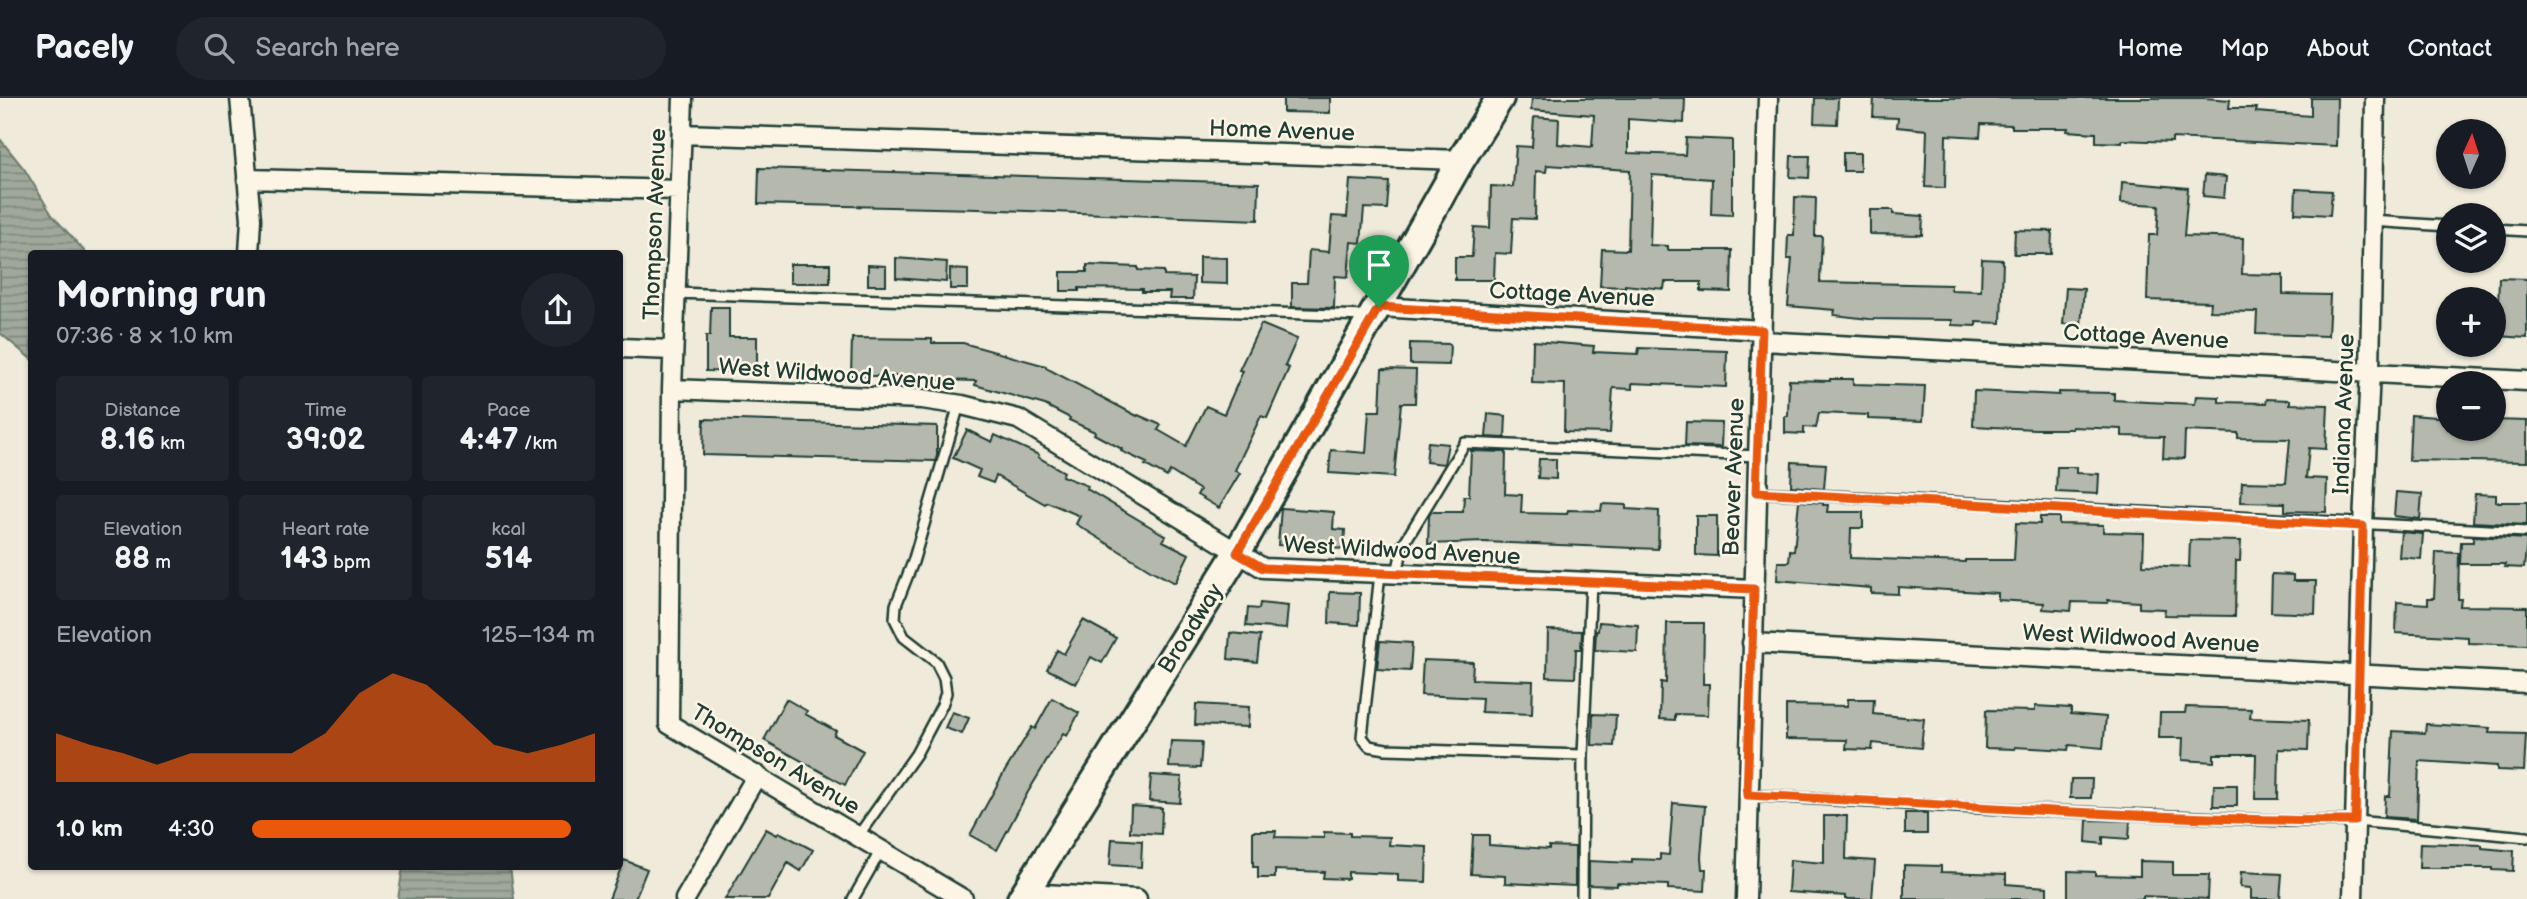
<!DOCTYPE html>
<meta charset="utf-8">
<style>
:root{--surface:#171b24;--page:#20242c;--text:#f1f3f6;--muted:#9ea1a6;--line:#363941;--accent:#ea580c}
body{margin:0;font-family:"Balsamiq Sans",sans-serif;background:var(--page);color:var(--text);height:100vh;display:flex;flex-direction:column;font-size:26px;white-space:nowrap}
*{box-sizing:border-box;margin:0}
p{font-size:23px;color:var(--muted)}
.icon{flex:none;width:38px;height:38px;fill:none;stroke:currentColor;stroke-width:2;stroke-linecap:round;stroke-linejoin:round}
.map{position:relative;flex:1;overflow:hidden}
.details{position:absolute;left:28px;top:152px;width:595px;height:620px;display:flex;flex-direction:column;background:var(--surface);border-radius:7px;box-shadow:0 2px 5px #0004}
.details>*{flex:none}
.needle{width:46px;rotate:3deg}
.buttons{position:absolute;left:2436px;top:21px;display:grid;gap:14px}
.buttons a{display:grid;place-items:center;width:70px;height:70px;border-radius:50%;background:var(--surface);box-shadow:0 2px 5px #0004;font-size:35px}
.pin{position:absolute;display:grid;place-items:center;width:60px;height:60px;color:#fff;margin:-72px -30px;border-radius:50% 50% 50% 0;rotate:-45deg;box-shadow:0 0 7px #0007}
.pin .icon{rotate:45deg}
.round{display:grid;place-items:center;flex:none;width:74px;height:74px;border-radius:37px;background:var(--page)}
.head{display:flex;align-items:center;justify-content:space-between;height:119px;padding:0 28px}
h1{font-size:38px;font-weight:700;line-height:52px}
.figures{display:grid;grid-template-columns:repeat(3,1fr);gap:10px;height:119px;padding:7px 28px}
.figures div{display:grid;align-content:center;border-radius:7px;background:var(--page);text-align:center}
.figures b{font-size:30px;font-weight:700}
.figures small{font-size:19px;font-weight:400}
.figures p{font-size:19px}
.chart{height:196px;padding:14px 28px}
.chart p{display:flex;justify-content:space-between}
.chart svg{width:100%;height:126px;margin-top:7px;fill:var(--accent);opacity:.7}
ul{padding:0 28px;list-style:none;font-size:23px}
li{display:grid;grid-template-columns:112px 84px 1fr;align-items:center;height:52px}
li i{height:18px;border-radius:9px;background:var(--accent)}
header{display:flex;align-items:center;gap:42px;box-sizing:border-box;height:98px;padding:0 35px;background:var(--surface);border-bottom:2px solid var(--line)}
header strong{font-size:33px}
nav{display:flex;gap:38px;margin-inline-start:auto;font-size:24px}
.search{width:490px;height:63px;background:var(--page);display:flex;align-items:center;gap:18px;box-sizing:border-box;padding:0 24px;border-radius:38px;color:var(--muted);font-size:26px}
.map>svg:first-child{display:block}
.water{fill:url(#water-rules);stroke:#6c7d71;stroke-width:2}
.building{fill:#b5b9ad;stroke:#1f3d34;stroke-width:2}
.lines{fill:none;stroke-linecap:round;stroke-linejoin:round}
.lane-casing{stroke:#1f3d34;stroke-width:14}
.street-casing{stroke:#1f3d34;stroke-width:23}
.secondary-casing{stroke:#1f3d34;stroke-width:32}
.lane{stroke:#fcf5e5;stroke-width:9}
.street{stroke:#fcf5e5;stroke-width:18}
.secondary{stroke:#fcf5e5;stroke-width:26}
.route-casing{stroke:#fff;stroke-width:14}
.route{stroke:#ea580c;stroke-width:9}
.labels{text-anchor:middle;stroke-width:5;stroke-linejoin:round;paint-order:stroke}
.street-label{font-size:23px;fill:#1f3d34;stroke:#fcf5e5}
</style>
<header>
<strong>Pacely</strong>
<div class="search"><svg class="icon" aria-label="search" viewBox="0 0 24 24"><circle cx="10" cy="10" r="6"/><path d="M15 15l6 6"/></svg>Search here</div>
<nav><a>Home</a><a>Map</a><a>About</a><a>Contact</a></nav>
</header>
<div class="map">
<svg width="2527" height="801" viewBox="0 0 2527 801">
<defs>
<pattern id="water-rules" width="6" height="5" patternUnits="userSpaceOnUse" patternTransform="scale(1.75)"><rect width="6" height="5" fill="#9fa89a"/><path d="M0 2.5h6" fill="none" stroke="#818a7e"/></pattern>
</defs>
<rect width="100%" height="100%" fill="#efeada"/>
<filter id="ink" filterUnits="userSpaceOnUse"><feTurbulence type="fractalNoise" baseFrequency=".0143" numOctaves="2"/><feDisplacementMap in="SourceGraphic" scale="14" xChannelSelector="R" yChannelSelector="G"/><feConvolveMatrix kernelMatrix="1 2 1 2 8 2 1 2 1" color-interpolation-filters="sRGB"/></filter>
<g filter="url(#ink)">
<path class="water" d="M0 41 25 72 52 117 87 156H32L31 261 0 235Z
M403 768H510L514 801H398Z"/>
<path class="building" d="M1283 0H1330V15L1283 14Z
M1532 0H1685L1684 25 1628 21V55L1685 57 1686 40 1732 42V117L1711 116 1712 81 1652 77 1650 147 1668 148V152H1732L1731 194 1701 193V184H1665L1664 191 1625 187V189L1600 188 1602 151 1628 152 1630 72 1547 67 1546 74 1536 73 1535 121 1513 120 1511 156 1495 155 1494 182H1455V159H1472L1474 129 1490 130 1491 88 1513 89 1516 48 1532 49 1534 19 1559 21 1558 46 1592 49 1594 17 1531 12Z
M1815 0H1838L1837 26 1814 25Z
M1874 0H2204L2230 2 2229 10H2257L2256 14 2311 18V0H2337L2336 48 2172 40V44L2122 42V45L2096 44V35L2067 33 2068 30H2012V27L1981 26 1980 39 1946 37 1945 90 1925 89 1927 32 1897 29 1898 20 1873 19Z
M1843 55H1860V73H1843Z
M1791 58H1810L1809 80 1790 79Z
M759 70 1259 85 1258 122 978 111 758 106Z
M2205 77 2226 79 2224 100 2203 98Z
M1350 82 1389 84 1387 111 1364 110 1361 145 1351 144 1348 179 1335 178 1334 210 1292 209V185H1307L1309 152 1329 154 1332 118 1347 119Z
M2122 84 2188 90 2184 138 2243 140 2242 176 2283 177V196L2330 197 2328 238 2256 236 2257 214 2210 213 2211 204 2147 202 2149 137H2157L2159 107 2121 105Z
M2296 91 2332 93 2330 117 2295 115Z
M1795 99 1816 100 1815 138H1822L1820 184 1951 187V192L1981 193 1982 161 2003 162 2001 225 1976 224V228L1952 227V222L1869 221 1834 217 1835 212 1788 208 1792 161H1787L1788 137H1794Z
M1870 112H1893V116L1923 118 1922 137 1870 136Z
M2015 132 2052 133 2051 156H2014Z
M1199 159 1227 160V186L1199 185Z
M896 160 947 164 946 184 896 180Z
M790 166H830V185H790Z
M868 167 886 168V187H868Z
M1087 167 1138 169V172L1164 173V178L1194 179 1193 201H1169L1170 194H1142V191L1079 190V193H1061V174H1087Z
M950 171 968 172V191H950Z
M2499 180 2527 181V240L2497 238Z
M2066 190 2084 191 2081 227 2063 226Z
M711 209H729V239H757V274L706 273V238H710Z
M1261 226 1297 241 1285 268 1289 270 1267 320 1261 318 1235 372 1240 375 1219 410 1197 397 1200 392 1170 373 1167 379 1145 367 1147 365 1121 353 1122 351 1094 336 1095 334 1069 322 1070 320 1045 307 975 287 976 283 935 282V279L909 278H851L852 240 932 241V245H963L1046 268V270L1137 318 1138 317 1161 327 1158 332 1186 348 1206 308 1224 316 1243 273 1239 272Z
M1533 243 1594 248 1593 254 1638 256 1639 250 1727 253 1726 289 1632 285V291L1613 290 1610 335 1564 334 1565 286 1532 285Z
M1410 245 1450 246 1449 267 1410 266Z
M1382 271 1416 272 1415 305H1401L1394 379 1329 375 1331 352 1366 355 1369 313H1380Z
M1830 281H1853V286L1925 288 1923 323 1868 321V317L1819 315 1816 330 1804 329V336L1785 335V318H1788L1789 282 1830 283Z
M1974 293 2059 297V294L2114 295V302L2147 304 2195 306 2196 298 2219 299V304L2266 305 2267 301 2290 302V306L2328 307 2326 351 2309 350 2306 380 2327 381 2326 414 2285 413V405L2241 404 2242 384 2286 385 2290 341 2238 340V335L2185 333 2184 361 2163 360 2164 339 2122 338V331L2072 329V331H2035L1973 328Z
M1488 316 1506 318 1505 340 1486 339Z
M2411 317 2448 320V331H2494V322L2527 323V364L2409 362Z
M704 321 937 328V358L935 363 703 357Z
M1686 324 1722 325 1721 349 1685 348Z
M967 332 992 344 995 337 1039 357 1038 359 1064 374 1062 378 1088 388 1087 391 1166 438 1163 443 1189 456 1175 485 1152 473 1076 426 1080 418 1047 404 1045 406 996 378 993 385 977 379 980 372 953 360Z
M1428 344 1448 346 1444 366 1426 364Z
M1471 353 1506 354 1505 396 1522 397 1521 415 1567 416 1568 412 1601 413 1602 406 1626 407V411L1659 413 1658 451 1484 444 1428 446 1429 418 1431 414H1463L1464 398H1469Z
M1539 361H1556V381L1538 380Z
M1792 364 1826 366 1824 391 1791 388Z
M2057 369H2076V375L2099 376 2098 396 2056 394Z
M2396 394 2422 396 2420 421 2394 418Z
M2475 396 2496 397V404H2527V427L2473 424Z
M1799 403 1823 405V407H1828L1827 414H1863V430H1851L1850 460 1965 464V462H2014L2016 425 2040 426V419H2059V426L2103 427V434L2144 435 2143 467 2189 469 2190 442 2241 443 2240 463H2236L2235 518 2164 517 2165 511 2139 510V504L2108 502V505L2072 504 2071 513 2043 511 2044 505 1998 502V495L1898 489V496L1871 495V490L1777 482 1778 464H1789L1790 452 1794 453Z
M1281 410 1334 414 1333 431 1345 432 1344 451 1278 447Z
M1696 418H1717V458L1696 457Z
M2401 434 2423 436 2421 461 2399 459Z
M2473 438 2527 441 2524 470 2504 469 2505 466H2460L2461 444H2473Z
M2436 454 2459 455 2458 501H2461L2460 508 2527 509V547L2468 545V539L2396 535 2397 504 2428 506V500H2434Z
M2272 476 2293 477V483H2316L2315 516 2271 514Z
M1330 494 1360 495 1359 527 1329 525Z
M1260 505 1288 508 1286 531 1246 528 1248 510 1259 511Z
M1083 522 1116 540 1102 565 1091 559 1076 586 1047 571 1057 552 1064 556Z
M1599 524 1638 527 1637 554 1595 552 1596 533H1598Z
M1667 525H1704L1703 586H1709L1708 617 1675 616V622L1660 621 1661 584 1666 585Z
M1548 532 1582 533 1581 551H1576L1575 580 1547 579Z
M1230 535 1260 538 1257 564 1228 561Z
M1380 543 1412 545 1410 573 1377 571Z
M1423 562 1473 564 1472 581 1533 583 1532 616 1481 614 1482 600 1421 597Z
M1052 600 1079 615 1067 638 1063 636 1028 694 997 752 970 737 1002 678 1032 629 1035 631Z
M786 601 807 613 805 616 836 633 834 637 863 653 845 687 764 642Z
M1848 601H1874L1873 616 1924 621 1921 650 1873 645 1872 652 1846 651 1847 642 1786 641V607L1848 608Z
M1196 606 1249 609 1248 629 1195 627Z
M2035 608 2071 610V616L2106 619 2103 650 2069 647 2068 652 2015 649V651L1985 650 1986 612 2035 613Z
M2186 609 2251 611 2250 620 2309 622 2308 652 2279 651 2278 701H2255L2256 656H2214V664L2182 662 2183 640H2159L2160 615H2185Z
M952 614 969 620 962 636 945 630Z
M1593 616 1616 617 1614 648 1592 647Z
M2426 626 2490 630 2489 635 2526 636 2524 673 2497 672V668L2419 663 2417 721 2384 719 2385 698H2390L2393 633 2425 635Z
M1171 643 1202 644 1200 670 1169 669Z
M1151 677 1182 679 1180 705 1149 703Z
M2071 681H2092L2091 700H2070Z
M2214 687H2237V708H2213Z
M1673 705 1705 708 1701 759 1702 771H1706L1705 793 1668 791V787L1617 785V788L1589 787V763L1632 765V761L1660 762V756L1669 757Z
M1131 708 1162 710 1161 736 1130 734Z
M1905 715H1927V736H1905Z
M1824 718H1847L1846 761 1875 763 1872 801H1846V798L1788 794 1790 762 1824 765Z
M2087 722 2130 723 2129 741 2103 739V746L2086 744Z
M766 731 777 737 779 734 813 752 801 773 788 765 768 801H725Z
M1253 733H1276L1275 739 1324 740V734L1350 735V738L1390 739 1389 747 1427 749 1426 784 1398 783V776L1348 774V781L1323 780 1324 774 1275 772V780H1258V769H1253Z
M1473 737H1489V747L1549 751V748L1575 749V788L1505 785V778L1471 776Z
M1112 741 1142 743 1141 769 1110 767Z
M2420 745 2482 747V750L2514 753 2513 773 2492 772V770H2419Z
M624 762 647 771 635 801H609Z
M2140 763 2173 764V777H2209L2208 801 2143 798V801H2068V773L2095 774V777L2140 778Z
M1904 767 1941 768V774L2006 776V786L2047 789V801H1904Z
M2241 774 2282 776 2280 801H2251V790L2240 789Z"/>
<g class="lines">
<defs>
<path id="lane" d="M2371 123 2448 128
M2494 131 2527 133
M675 195 1366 218
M1756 394 2527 434
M1380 476 1362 639 1369 648 1386 651 1583 657
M1397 476 1403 447 1465 345 1758 358
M1747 697 1958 709 2287 723H2355L2527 739
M858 738 916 656 942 607 946 595 944 580 936 564 904 539 895 521 896 507 913 464 959 307
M853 801 881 752
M1582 801 1583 657 1591 485"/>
<path id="street" d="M240 0 251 121 249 156
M683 0 672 291 669 626 963 801
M682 36 1461 62
M247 81 680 92
M1379 209 1762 232
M1762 243 2527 283
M620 250 673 252
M672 291 922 301 962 307 1018 321 1263 470 1754 491
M1752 545 2527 585
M1025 795 1137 801
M685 801 757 677
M1746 801 1768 0
M2353 801 2363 427 2370 273 2375 0"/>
<path id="secondary" d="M1021 801 1237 455 1461 62 1500 0"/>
</defs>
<use href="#lane" class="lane-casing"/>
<use href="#street" class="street-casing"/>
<use href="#secondary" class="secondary-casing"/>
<use href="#lane" class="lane"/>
<use href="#street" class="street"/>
<use href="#secondary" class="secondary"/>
</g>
</g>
<g class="lines" filter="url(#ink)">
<defs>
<path id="route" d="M1379 209 1762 232 1756 394 2363 428 2355 723C2152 722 1950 706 1747 697L1754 491 1263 470 1237 455Z"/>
</defs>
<use href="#route" class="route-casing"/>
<use href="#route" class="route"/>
</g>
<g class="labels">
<g class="street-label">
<text transform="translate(1282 32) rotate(2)" y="8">Home Avenue</text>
<text transform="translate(654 126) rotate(-88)" y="8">Thompson Avenue</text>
<text transform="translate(1572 196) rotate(3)" y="8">Cottage Avenue</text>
<text transform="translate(2146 238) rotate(3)" y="8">Cottage Avenue</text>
<text transform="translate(837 276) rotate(4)" y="8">West Wildwood Avenue</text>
<text transform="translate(2343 316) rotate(-88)" y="8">Indiana Avenue</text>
<text transform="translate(1733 379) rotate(-88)" y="8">Beaver Avenue</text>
<text transform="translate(1402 452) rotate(3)" y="8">West Wildwood Avenue</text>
<text transform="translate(1190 530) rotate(-58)" y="8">Broadway</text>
<text transform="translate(2141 540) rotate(3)" y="8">West Wildwood Avenue</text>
<text transform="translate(776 661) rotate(31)" y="8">Thompson Avenue</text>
</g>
</g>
</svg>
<div class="buttons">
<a><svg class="needle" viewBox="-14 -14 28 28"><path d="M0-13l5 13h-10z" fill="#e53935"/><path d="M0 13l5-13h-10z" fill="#9ea1a6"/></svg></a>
<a><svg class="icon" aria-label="layers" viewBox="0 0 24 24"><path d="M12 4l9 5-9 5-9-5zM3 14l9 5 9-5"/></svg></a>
<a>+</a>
<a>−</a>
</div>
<div class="pin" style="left:1379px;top:209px;background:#1e9e55"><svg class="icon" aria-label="arrive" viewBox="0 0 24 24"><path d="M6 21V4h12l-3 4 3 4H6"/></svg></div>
<section class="details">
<div class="head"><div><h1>Morning run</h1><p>07:36 · 8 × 1.0 km</p></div><a class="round"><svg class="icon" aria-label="share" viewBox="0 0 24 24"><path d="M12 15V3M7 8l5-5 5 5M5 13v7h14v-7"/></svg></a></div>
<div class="figures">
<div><p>Distance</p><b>8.16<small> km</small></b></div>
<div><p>Time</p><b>39:02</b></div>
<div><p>Pace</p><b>4:47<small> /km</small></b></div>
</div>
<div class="figures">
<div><p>Elevation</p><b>88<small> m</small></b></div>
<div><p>Heart rate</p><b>143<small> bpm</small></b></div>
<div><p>kcal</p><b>514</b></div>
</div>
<div class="chart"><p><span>Elevation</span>125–134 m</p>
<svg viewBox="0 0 160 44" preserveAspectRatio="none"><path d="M0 44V27L10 31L20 34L30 38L40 34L50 34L60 34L70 34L80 27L90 13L100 6L110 10L120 20L130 31L140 34L150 31L160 27V44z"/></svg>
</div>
<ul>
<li><b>1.0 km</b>4:30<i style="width:93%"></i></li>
</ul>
</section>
</div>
